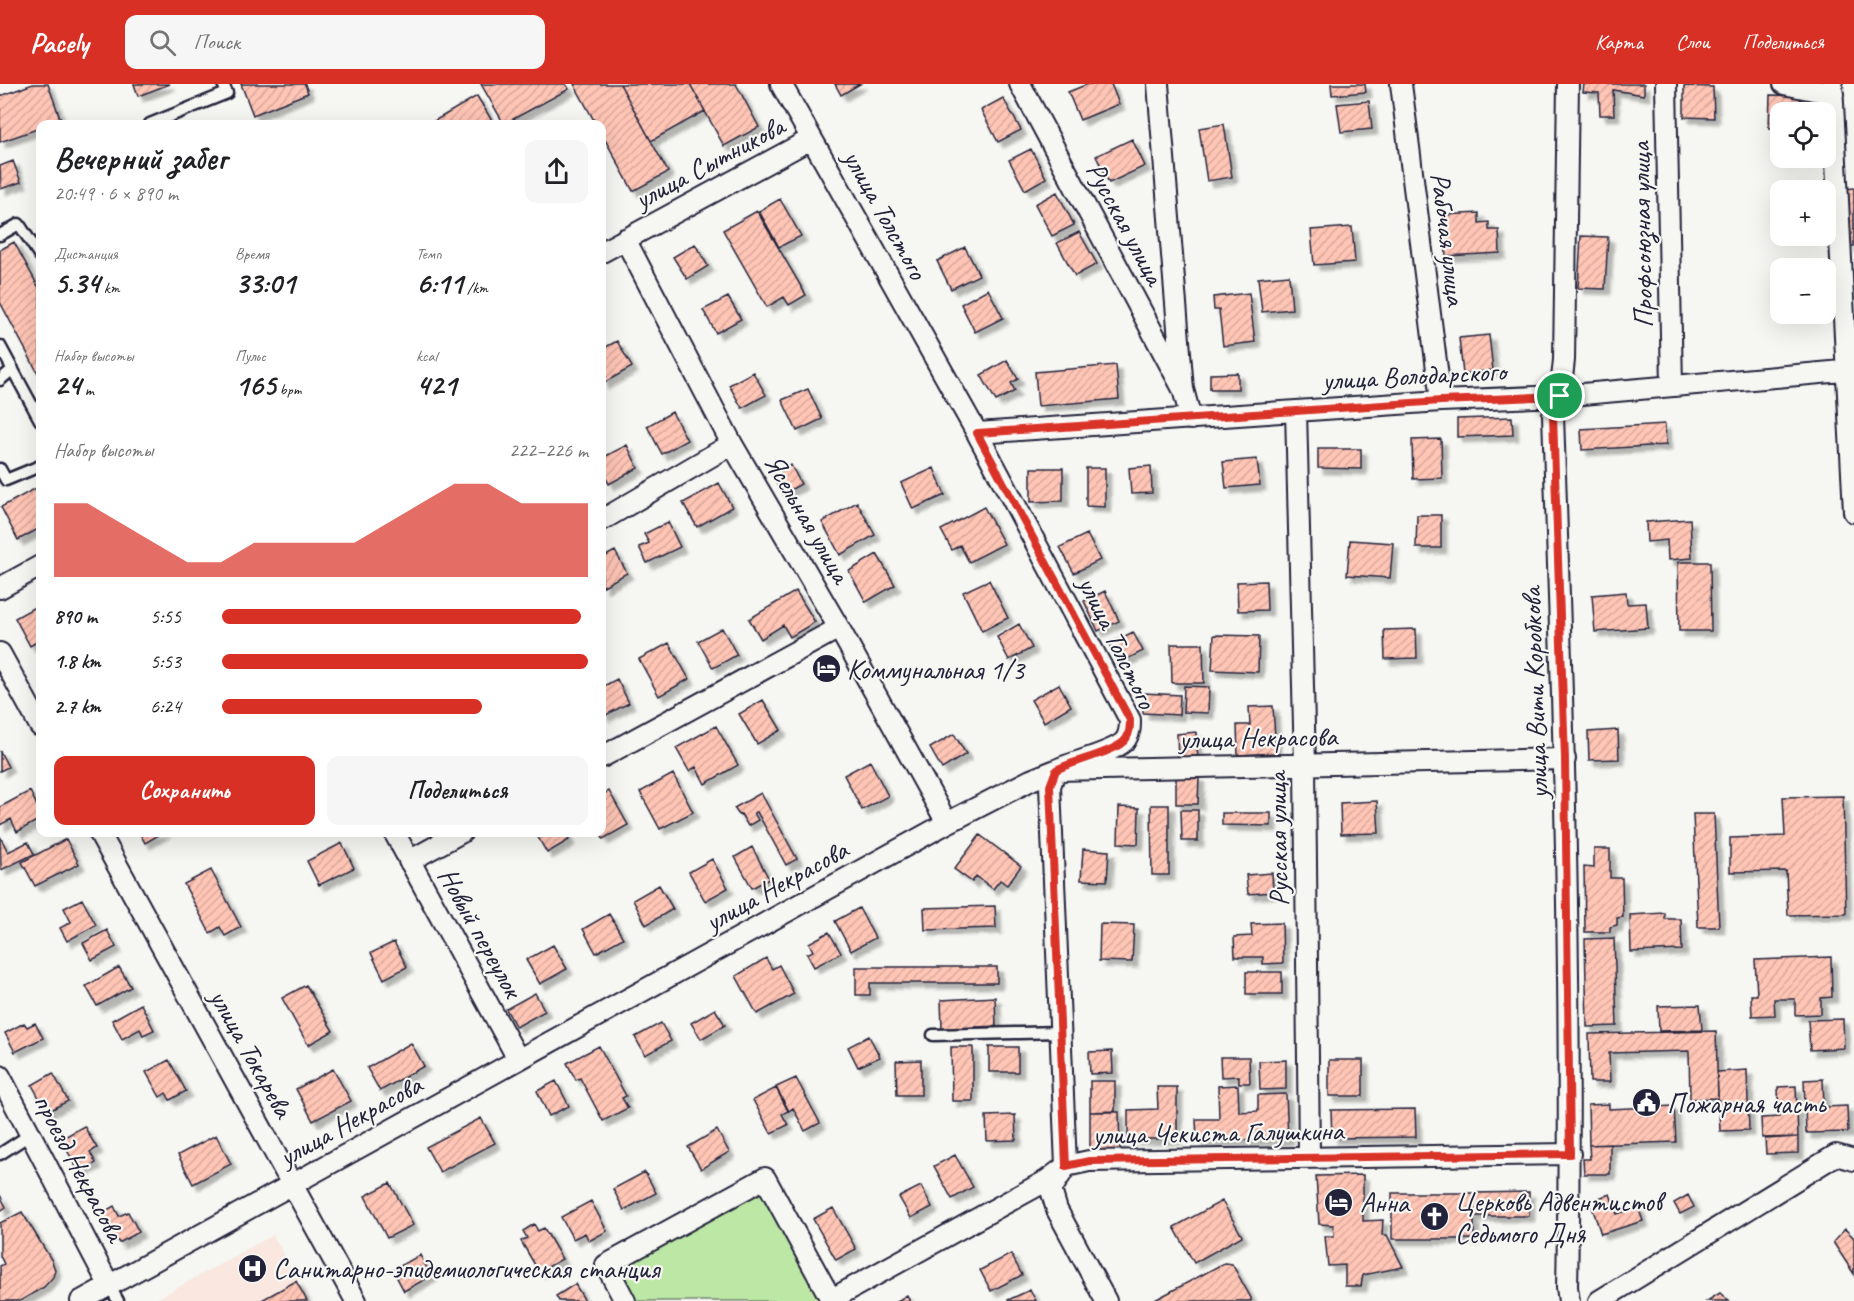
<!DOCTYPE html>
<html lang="ru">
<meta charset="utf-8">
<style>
:root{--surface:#fff;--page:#f6f6f6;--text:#202124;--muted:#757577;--accent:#d93025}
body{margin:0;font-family:Caveat,sans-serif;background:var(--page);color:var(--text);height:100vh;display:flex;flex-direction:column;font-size:22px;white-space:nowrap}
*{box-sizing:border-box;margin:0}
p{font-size:20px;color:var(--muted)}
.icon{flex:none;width:33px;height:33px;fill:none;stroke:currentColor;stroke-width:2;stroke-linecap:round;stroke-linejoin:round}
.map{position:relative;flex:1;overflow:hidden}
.details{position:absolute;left:36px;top:36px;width:570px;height:717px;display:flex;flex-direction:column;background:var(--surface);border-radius:12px;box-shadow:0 6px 24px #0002}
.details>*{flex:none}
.tools{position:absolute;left:1770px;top:18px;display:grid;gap:12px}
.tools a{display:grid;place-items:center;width:66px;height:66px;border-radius:12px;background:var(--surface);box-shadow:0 6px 24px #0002;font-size:30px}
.pin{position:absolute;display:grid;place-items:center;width:51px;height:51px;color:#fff;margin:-26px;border:3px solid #fff;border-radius:50%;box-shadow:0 2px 6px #0007}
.round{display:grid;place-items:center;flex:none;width:63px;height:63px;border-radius:12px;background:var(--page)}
.overview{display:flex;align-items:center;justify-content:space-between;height:102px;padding:0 18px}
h1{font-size:33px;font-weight:700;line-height:45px}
.figures{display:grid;grid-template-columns:repeat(3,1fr);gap:9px;height:102px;padding:6px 18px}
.figures div{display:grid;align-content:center}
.figures b{font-size:30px;font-weight:700}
.figures small{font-size:16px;font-weight:400}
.figures p{font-size:16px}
.chart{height:168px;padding:12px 18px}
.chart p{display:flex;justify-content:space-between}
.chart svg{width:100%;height:108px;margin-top:6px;fill:var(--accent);opacity:.7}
.primary-button{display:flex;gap:12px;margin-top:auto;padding:12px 18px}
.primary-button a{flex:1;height:69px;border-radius:12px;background:var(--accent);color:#fff;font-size:24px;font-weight:700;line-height:69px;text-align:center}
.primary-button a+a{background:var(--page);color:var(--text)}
ul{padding:0 18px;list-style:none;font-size:20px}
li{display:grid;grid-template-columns:96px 72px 1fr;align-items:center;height:45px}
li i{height:15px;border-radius:8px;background:var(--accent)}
header{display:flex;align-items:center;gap:36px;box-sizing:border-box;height:84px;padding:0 30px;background:var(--accent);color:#fff}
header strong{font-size:28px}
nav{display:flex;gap:33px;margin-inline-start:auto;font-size:21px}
.search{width:420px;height:54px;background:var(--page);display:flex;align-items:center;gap:15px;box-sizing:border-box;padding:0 21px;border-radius:12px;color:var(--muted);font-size:22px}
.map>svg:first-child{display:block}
.built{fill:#f9e7e0}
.park{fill:#bde7a4;stroke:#708470;stroke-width:1.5}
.building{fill:url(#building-hatch);stroke:#22223b;stroke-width:1.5;filter:url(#shadow)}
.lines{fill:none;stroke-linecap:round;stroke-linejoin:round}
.service-casing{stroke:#22223b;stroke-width:15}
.minor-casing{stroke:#22223b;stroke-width:24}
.service{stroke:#f6f6f2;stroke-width:10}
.minor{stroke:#f6f6f2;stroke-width:20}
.route-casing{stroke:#fff;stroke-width:12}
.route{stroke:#d93025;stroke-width:8}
.labels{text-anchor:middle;stroke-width:4.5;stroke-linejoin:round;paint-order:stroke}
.street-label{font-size:28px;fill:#22223b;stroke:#f6f6f2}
.poi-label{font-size:28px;fill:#22223b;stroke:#f6f6f2;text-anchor:start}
</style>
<header>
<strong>Pacely</strong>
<div class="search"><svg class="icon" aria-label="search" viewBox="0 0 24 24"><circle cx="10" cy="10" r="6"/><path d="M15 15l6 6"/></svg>Поиск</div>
<nav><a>Карта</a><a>Слои</a><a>Поделиться</a></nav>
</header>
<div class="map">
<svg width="1854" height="1217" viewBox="0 0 1854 1217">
<defs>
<pattern id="building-hatch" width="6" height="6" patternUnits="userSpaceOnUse" patternTransform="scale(1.5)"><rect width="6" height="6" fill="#ffc5b5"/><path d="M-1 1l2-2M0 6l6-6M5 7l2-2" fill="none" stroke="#daa99d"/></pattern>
<filter id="shadow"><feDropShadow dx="5.5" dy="5.5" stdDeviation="1.5" flood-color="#0004"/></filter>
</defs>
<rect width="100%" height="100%" fill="#f6f6f2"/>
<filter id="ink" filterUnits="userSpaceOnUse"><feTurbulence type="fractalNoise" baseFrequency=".0167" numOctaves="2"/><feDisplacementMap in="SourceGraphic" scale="12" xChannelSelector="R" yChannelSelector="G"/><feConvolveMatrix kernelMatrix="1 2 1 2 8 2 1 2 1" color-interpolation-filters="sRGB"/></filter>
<g filter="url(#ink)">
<path class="built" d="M273 1151 309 1217H153Z"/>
<path class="park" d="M760 1102 824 1217H636L616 1181Z"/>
<path class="building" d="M33 0H48L61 37 50 40H40V44L0 58V12Z
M134 0H170L138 12Z
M241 0H305L308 9 253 31Z
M481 0H566L569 5 504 40Z
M574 0H620L668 88 633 107 602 50V40H596Z
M620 0H690L705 27 651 57Z
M690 0H736L759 43 724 62Z
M835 0H860L841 11Z
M1088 0H1111L1119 20 1080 36 1068 8Z
M1331 0H1365L1366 8 1332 11Z
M1584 0H1644V11L1613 6 1614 31H1600L1599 9 1583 8Z
M1684 2 1713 3 1714 34 1684 33Z
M1770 11 1801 12 1800 28H1780V44H1769Z
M477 12 494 40H429Z
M1003 14 1021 46 998 58 981 26Z
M1369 17 1372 45 1341 48 1337 20Z
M1224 40 1232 93 1207 97 1199 44Z
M1132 55 1145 82 1109 99 1096 72Z
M1031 65 1046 94 1025 106 1009 76Z
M13 77 21 98 1 105 0 82Z
M1854 104V162L1850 163 1845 105Z
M1057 108 1074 141 1052 152 1035 120Z
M780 115 801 152 779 163 759 127Z
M757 127 806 211 789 221 784 213 767 223 723 146Z
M1479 129V139L1489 138V146H1499L1500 169 1446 172 1444 131Z
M1352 143 1355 178 1314 181 1311 146Z
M1079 148 1097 180 1075 192 1057 159Z
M1581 152 1608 153 1605 205 1578 204Z
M14 158 40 206V293L0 218V166Z
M695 160 708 182 687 195 673 173Z
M965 163 979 191 951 205 937 177Z
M1289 191 1292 225 1262 228 1258 194Z
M988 205 1003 234 975 248 961 220Z
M1249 209 1255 258 1223 262 1219 226H1214L1213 213Z
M728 213 741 235 716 249 703 226Z
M1489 251 1493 286 1463 290 1459 254Z
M617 257 632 283 602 300V265Z
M1007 276 1018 295 1011 299 1015 307 996 317 981 291Z
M1116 281 1119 315 1038 322 1035 288Z
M753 288 766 311 742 324 729 301Z
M1238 289V305H1210V290Z
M808 305 822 335 797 347 782 316Z
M672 328 687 356 662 370 647 342Z
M1512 333 1513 351 1457 353V335Z
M1665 340 1666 361 1582 366 1581 345Z
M1441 355 1442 394 1413 395 1412 356Z
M627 361 638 384 609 400 602 386V374Z
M1318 365H1361V385L1318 384Z
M1257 375 1260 401 1226 404 1223 378Z
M791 381 801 400 783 410 772 392Z
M1151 382 1152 409 1131 410 1129 384Z
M934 384 945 411 913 425 901 399Z
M1031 384H1063V417L1031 418Z
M1086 384H1105V423L1086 422Z
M719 399 732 423 697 443 683 419Z
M40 402V444L18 456 1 423Z
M857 418 875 451 840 471 822 438Z
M984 423 1004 460 969 478 960 461 952 466 941 446Z
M1417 431H1441V464H1416Z
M1690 435 1692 474 1668 476 1667 456 1647 458 1646 438Z
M668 438 680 463 647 479 639 463 649 459 644 450Z
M1087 450 1100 476 1074 489 1060 463Z
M1350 456 1393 459 1390 494 1347 491Z
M615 467 627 489 602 503V474Z
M877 470 895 501 866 518 849 487Z
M1678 478H1710L1711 547H1679Z
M989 496 1008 534 982 547 963 508Z
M1266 497 1267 526 1238 527 1237 498Z
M796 507 815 538 790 553 783 541 761 555 749 535Z
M1105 507 1119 537 1098 547 1084 517Z
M1626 508 1627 520 1646 519 1648 544 1595 548 1592 511Z
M40 520V556L30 562 15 534Z
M1019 540 1032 564 1009 576 997 553Z
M722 544 737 571 713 584 698 557Z
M1416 545 1417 574 1385 575 1384 546Z
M1133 548 1143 567 1119 579 1109 560Z
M1214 551 1259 552 1258 588 1212 586Z
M669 559 689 595 659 612 639 575Z
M1171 560H1203L1204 599H1172Z
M617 595 629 619 604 632 602 627V603Z
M1059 600 1071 622 1044 638 1031 616Z
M1184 602 1209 603 1208 629 1183 628Z
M1144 609 1180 611 1179 631 1143 629Z
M763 616 781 646 757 660 739 630Z
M1273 622 1276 669 1238 671 1237 641H1250L1249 623Z
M716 642 738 681 705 700 696 683 689 687 676 664Z
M1618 646 1619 675 1589 676 1588 648Z
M1196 648 1198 676 1178 677 1177 650Z
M954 650 966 670 942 685 930 664Z
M0 667 8 683 0 687Z
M870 677 888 712 862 726 844 691Z
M673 690 693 728 660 745 640 708Z
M1176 693H1199L1198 720H1176Z
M30 707 40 728V735L17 748 11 735 0 741V723Z
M609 707 628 741 603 755 600 748H602V711Z
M761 709 797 775 786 781 757 728 754 729 758 736 748 742 741 730 739 731 734 724Z
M1843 712 1846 830 1788 831 1786 787 1730 788V754L1785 752 1783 713Z
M1377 717 1379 749 1341 750 1340 719Z
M1151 721H1169V791H1152Z
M1119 723 1139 724 1138 760 1118 759Z
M1181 726H1198V757H1182Z
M1222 729H1271V742L1222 741Z
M1693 730H1714L1719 843H1698Z
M139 748H164L145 759Z
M535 748H565L569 756 547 769Z
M980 751 1021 782 1007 801 1000 796 993 805 976 792 972 798 954 785Z
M0 752 8 768 28 758 34 770 1 786Z
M66 755 79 780 35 802 22 778Z
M342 759 354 784 319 801 307 777Z
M752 763 769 795 752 804 735 773Z
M1083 765 1109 767 1107 797 1081 796Z
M1594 765H1610V794H1622L1623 833 1617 834V841L1610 843V848H1585L1584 783 1594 784Z
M712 775 728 804 705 817 689 788Z
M211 786 241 843 225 852 220 843 210 849 184 800Z
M1272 789 1273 808 1248 810 1246 791Z
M659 801 673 825 646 841 633 816Z
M82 815 96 841 67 857 60 844 71 838 64 824Z
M995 822 996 844 925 846 924 824Z
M859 824 875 854 851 867 835 837Z
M1665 829V835H1681L1682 866 1631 868 1630 831Z
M609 830 623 854 596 869 583 845Z
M1282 839 1283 879 1263 880V873H1235L1234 853 1252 852 1251 840Z
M1100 840 1134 841 1132 878 1099 877Z
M107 846 116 863 92 876 83 859Z
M829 848 841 869 814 883 807 870 813 867 809 859Z
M1614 854 1617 942 1587 943 1585 855Z
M394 858 407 883 384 895 371 869Z
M553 861 567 885 540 900 526 876Z
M1831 873 1832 913 1821 914V930L1795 931V915H1774L1775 931 1752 932 1751 911H1757L1755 876Z
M766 874 772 885 779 881 794 910 757 930 736 892Z
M119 883 131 903 97 922 86 902Z
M856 883H997V899H870V911H856Z
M1246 888H1282V910H1246Z
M306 901 333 947 308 961 282 914Z
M535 909 545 927 516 943 506 925Z
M995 913 996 942 942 945 941 916Z
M141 920 154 946 143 951 140 945 122 955 112 936Z
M1700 921 1702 946 1659 947 1658 922Z
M715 925 725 941 701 955 691 939Z
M1843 935 1844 964 1810 966 1808 936Z
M24 939 27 943 35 939 43 954 15 968 5 949Z
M661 939 671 957 645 971 635 953Z
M1716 947 1718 1014 1690 1015 1689 967 1609 969 1610 998H1590L1589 950Z
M869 952 880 973 858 983 848 963Z
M411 959 424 982 380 1007 367 984Z
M599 962 626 1012 622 1014 628 1024 603 1037 580 994 576 996 567 979Z
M951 963H973V1017H952Z
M989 963H1018V988H989Z
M1112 967 1113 989 1090 990 1089 968Z
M1220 973H1249L1250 999H1239V992L1221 993Z
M169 976 186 1007 170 1016 166 1009 160 1013 146 988Z
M921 976V1011H897L896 977Z
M1286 976V1005L1260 1006 1259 977Z
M1329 976H1363V1012H1329Z
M333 985 351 1017 313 1037 296 1005Z
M1747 986 1749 1046 1720 1047 1717 988Z
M53 989 68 1017 47 1028 32 1001Z
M796 994 820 1039 805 1047 793 1024 789 1027 776 1003Z
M1823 995 1824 1023 1847 1022 1848 1048 1806 1049 1804 996Z
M556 997 569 1022 549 1032 537 1007Z
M1090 997H1115V1027L1090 1028Z
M1238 1001 1239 1028 1258 1027V1011L1286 1010 1288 1055 1197 1058 1196 1035H1219L1218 1002Z
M1796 1002 1798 1053 1762 1054 1761 1034 1779 1033 1778 1003Z
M1157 1003H1177V1055H1128V1026L1158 1025Z
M776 1004 788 1027 782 1030 788 1041 771 1049 753 1016Z
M1609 1020V1025L1674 1022 1676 1058 1589 1061 1588 1021Z
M1415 1025 1416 1053 1332 1054 1331 1026Z
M1090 1028H1119L1120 1069 1090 1070Z
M1015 1031 1016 1056 987 1057 986 1032Z
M481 1034 495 1059 440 1088 426 1063Z
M84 1042 97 1064 90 1068 96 1079 79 1088 61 1055Z
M717 1046 729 1068 701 1085 688 1063Z
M216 1051 231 1080 193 1100 178 1071Z
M1798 1053V1069L1766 1070 1765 1055Z
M1610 1060V1090H1584L1583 1075H1590L1589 1061Z
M955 1071 973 1103 952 1115 934 1082Z
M645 1088 656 1109 624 1126 613 1105Z
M1363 1091V1137L1383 1136 1382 1151H1387L1403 1183 1363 1191 1361 1202H1345V1181L1328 1182 1325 1152H1334L1333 1141 1319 1140 1316 1092Z
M390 1099 413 1141 387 1154 365 1112Z
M921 1102 932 1123 911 1134 899 1113Z
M1529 1108V1132H1474V1109Z
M1392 1109H1474V1155H1392Z
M1610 1110 1617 1130 1638 1123 1643 1137 1601 1150 1590 1117Z
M0 1111 6 1123 0 1127Z
M1688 1111 1694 1123 1680 1130 1674 1119Z
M591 1117 607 1147 589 1157 585 1149 573 1155 561 1133Z
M1222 1117 1242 1152 1194 1179 1174 1143Z
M114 1122 119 1132 128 1128 139 1148 119 1159 102 1129Z
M833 1124 856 1165 836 1176 813 1135Z
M22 1128 52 1177 55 1186 53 1193 44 1203 20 1217H0V1182L4 1180 0 1172V1139Z
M534 1140 538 1147 544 1144 562 1175 539 1188 521 1157 527 1154 523 1147Z
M1845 1145 1854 1154V1190L1833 1158Z
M1011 1170 1022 1191 991 1207 980 1186Z
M420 1171 431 1192 404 1207 393 1186Z
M1224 1179 1232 1180 1251 1214V1217H1153Z
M296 1197 307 1217H260Z
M575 1200 585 1217H559L556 1212Z
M1030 1206 1036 1217H1009L1008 1216Z
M1720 1209 1729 1217H1707Z
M907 1211 910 1217H897Z"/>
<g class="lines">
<defs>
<path id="service" d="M150 40 227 9 223 0
M0 151 19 140 40 172
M0 262 40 336
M0 296 13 285
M0 385 6 396 40 382
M933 951 1060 948
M0 1070 31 1050
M109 1201 118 1217"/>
<path id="minor" d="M781 0 977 349 1130 636C1130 643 1130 649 1126 655 1118 668 1071 678 1056 686L1050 702 1066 1082 1051 1106 1057 1126 1106 1217
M1020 0 1183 305
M1158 0 1183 305 1191 335
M1401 0 1441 317
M1568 0 1564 276 1560 312 1553 331C1563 622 1573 912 1567 1203L1569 1217
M1666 0 1672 302
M1784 0 1833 10
M1832 0 1854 428
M625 155 732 360 839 544 947 739
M602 168 811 55
M1296 327 1305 681 1309 1074
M977 349 1441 317 1560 312 1854 286
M602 436 732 360
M0 504 40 482
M0 569 40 642
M602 673 839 544
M99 748 356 1217
M394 748 518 975
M409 777 462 748
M0 992 109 1201
M832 1215 1004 1120 1046 1097 1066 1082 1089 1077 1570 1070
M81 1217 947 739 1031 696 1056 686 1565 675
M625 1217 606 1181 765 1094 832 1217
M1599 1217 1836 1071 1854 1076"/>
</defs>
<use href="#service" class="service-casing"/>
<use href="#minor" class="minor-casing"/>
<use href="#service" class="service"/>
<use href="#minor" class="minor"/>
</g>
</g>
<g class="lines" filter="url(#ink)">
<defs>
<path id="route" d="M1560 312 1553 332 1565 675 1570 1070 1089 1077 1066 1082 1050 702 1056 686C1072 677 1117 668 1126 655 1130 649 1130 643 1130 636L977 349 1441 317Z"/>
</defs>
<use href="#route" class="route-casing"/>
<use href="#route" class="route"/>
</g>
<defs>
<symbol id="hotel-disc" viewBox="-11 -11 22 22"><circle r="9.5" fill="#22223b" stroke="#f6f6f2"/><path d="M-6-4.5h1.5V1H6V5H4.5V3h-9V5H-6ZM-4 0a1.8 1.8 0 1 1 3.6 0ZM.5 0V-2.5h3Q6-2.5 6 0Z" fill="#fff"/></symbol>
<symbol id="civic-disc" viewBox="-11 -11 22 22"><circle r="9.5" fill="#22223b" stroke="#f6f6f2"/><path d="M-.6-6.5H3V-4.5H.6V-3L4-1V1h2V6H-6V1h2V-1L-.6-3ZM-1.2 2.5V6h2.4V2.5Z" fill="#fff"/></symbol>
<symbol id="church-disc" viewBox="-11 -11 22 22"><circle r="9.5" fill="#22223b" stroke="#f6f6f2"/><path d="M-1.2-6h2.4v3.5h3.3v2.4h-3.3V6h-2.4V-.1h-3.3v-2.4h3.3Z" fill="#fff"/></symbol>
<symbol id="hospital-disc" viewBox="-11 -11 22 22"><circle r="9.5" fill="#22223b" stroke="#f6f6f2"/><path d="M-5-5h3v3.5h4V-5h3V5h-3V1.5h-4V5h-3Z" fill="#fff"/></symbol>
</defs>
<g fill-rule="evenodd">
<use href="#hotel-disc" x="810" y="568" width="33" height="33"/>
<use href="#civic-disc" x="1630" y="1002" width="33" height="33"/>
<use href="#hotel-disc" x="1322" y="1102" width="33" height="33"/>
<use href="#church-disc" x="1418" y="1116" width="33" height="33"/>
<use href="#hospital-disc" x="236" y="1168" width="33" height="33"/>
</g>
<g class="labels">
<g class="street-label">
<text transform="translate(709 78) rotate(-28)" y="10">улица Сытникова</text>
<text transform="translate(886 130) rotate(61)" y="10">улица Толстого</text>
<text transform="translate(1126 139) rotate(62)" y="10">Русская улица</text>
<text transform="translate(1641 151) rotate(-91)" y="10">Профсоюзная улица</text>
<text transform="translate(1449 155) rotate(83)" y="10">Рабочая улица</text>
<text transform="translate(1414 291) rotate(-3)" y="10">улица Володарского</text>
<text transform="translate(808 434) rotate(60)" y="10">Ясельная улица</text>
<text transform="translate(1118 558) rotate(64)" y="10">улица Толстого</text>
<text transform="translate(1534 609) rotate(-92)" y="10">улица Вити Коробкова</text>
<text transform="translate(1258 653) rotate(-1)" y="10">улица Некрасова</text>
<text transform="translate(1277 755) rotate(-91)" y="10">Русская улица</text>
<text transform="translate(776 801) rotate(-29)" y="10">улица Некрасова</text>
<text transform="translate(481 848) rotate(61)" y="10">Новый переулок</text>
<text transform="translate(252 969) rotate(61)" y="10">улица Токарева</text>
<text transform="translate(350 1036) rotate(-29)" y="10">улица Некрасова</text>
<text transform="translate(1218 1048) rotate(-1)" y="10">улица Чекиста Галушкина</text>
<text transform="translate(80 1083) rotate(62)" y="10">проезд Некрасова</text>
</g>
<g class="poi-label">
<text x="847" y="595">Коммунальная 1/3</text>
<text x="1667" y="1029">Пожарная часть</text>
<text x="1455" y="1127">Церковь Адвентистов<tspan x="1455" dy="32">Седьмого Дня</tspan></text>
<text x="1360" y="1128">Анна</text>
<text x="273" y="1194">Санитарно-эпидемиологическая станция</text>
</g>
</g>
</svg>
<div class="tools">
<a><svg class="icon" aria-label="locate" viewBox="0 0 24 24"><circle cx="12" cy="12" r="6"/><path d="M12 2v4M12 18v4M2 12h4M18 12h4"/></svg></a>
<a>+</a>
<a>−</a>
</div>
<div class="pin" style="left:1560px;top:312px;background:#1e9e55"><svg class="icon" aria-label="arrive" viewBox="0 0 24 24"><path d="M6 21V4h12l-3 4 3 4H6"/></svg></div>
<section class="details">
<div class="overview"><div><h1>Вечерний забег</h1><p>20:49 · 6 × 890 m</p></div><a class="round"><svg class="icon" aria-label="share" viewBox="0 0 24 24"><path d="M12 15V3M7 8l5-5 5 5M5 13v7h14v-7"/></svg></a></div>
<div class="figures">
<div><p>Дистанция</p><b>5.34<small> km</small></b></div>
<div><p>Время</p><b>33:01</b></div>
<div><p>Темп</p><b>6:11<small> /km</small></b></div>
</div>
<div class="figures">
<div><p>Набор высоты</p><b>24<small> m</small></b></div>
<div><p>Пульс</p><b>165<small> bpm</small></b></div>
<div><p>kcal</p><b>421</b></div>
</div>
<div class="chart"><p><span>Набор высоты</span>222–226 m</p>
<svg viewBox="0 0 160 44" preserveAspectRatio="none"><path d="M0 44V14L10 14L20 22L30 30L40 38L50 38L60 30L70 30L80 30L90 30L100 22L110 14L120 6L130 6L140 14L150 14L160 14V44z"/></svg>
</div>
<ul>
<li><b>890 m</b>5:55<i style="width:98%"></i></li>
<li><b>1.8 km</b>5:53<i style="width:100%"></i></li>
<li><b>2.7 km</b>6:24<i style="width:71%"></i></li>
</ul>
<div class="primary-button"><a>Сохранить</a><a>Поделиться</a></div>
</section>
</div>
